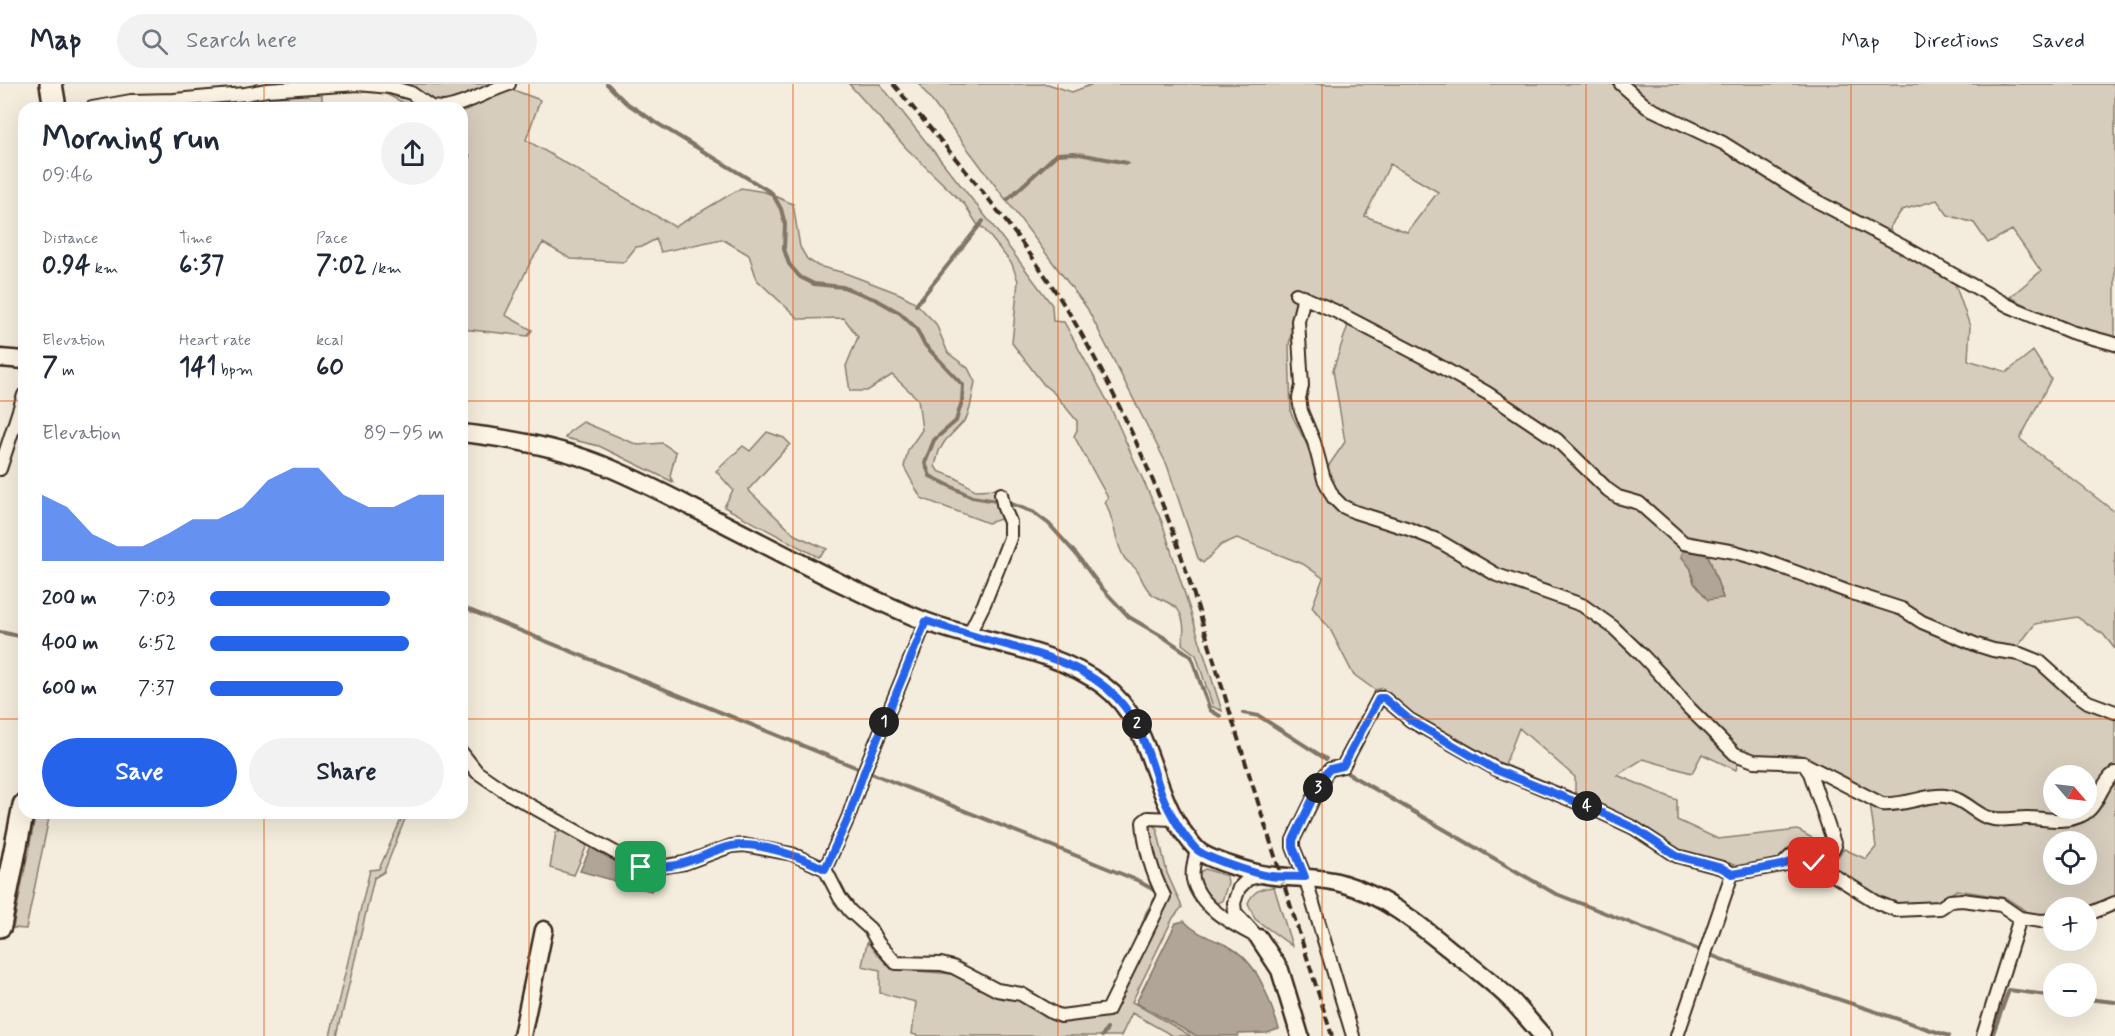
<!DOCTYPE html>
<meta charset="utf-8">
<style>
:root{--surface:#fff;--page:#f2f2f3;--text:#1f2937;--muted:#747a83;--line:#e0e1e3;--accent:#2563eb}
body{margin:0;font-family:Mynerve,sans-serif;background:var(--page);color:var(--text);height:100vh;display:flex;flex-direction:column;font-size:22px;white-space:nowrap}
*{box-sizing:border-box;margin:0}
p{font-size:20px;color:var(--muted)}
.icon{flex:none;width:33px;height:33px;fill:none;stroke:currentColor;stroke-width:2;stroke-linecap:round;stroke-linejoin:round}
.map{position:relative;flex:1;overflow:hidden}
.panel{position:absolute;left:18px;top:18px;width:450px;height:717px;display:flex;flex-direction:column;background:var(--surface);border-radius:18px;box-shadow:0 6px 24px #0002}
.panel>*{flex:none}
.needle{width:39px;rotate:118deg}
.fabs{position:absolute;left:2043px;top:681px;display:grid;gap:12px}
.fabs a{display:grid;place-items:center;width:54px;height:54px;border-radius:50%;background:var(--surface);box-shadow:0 6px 24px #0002;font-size:30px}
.pin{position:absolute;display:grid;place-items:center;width:51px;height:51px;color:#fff;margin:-26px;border-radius:12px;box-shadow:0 3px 9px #0006}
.km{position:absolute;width:30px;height:30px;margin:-15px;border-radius:50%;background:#222;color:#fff;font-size:16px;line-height:30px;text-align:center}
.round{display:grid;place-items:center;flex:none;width:63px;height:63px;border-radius:32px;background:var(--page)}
.summary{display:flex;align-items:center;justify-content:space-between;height:102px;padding:0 24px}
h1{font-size:33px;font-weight:700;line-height:45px}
.metrics{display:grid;grid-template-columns:repeat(3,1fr);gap:9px;height:102px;padding:6px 24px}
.metrics div{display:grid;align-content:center}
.metrics b{font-size:26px;font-weight:700}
.metrics small{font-size:16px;font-weight:400}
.metrics p{font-size:16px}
.chart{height:168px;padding:12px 24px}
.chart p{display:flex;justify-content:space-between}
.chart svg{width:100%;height:108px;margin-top:6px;fill:var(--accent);opacity:.7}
.button{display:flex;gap:12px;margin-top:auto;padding:12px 24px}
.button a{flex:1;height:69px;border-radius:36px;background:var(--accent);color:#fff;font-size:24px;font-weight:700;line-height:69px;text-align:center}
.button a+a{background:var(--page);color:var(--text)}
ul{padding:0 24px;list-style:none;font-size:20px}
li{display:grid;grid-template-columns:96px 72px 1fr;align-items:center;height:45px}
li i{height:15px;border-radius:8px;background:var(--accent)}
header{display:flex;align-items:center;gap:36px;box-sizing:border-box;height:84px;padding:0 30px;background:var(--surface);border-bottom:2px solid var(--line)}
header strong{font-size:28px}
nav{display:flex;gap:33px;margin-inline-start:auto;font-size:21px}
.search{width:420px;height:54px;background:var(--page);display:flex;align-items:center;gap:15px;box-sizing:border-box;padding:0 21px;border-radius:33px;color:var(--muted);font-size:22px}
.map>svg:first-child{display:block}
.green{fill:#d6cdbd;stroke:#887c6e;stroke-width:1.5;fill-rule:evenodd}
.water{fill:#b0a596;stroke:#817466;stroke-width:1.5}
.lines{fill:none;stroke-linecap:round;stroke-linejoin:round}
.stream{stroke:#817466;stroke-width:4}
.street-casing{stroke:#3b2a1e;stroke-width:16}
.secondary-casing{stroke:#3b2a1e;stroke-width:21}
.highway-casing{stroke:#3b2a1e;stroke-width:26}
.street{stroke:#fcf5e5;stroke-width:12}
.secondary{stroke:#fcf5e5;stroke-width:16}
.highway{stroke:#fcf5e5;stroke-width:21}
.rail{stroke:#3b2a1e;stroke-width:4;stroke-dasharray:9 4.5;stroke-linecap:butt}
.route-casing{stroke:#fff;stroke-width:12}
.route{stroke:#2563eb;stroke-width:8}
.grid{fill:none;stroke:#e8590c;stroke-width:1.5;stroke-opacity:0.55}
</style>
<header>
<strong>Map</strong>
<div class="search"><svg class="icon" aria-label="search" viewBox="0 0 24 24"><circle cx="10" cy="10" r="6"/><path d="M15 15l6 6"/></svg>Search here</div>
<nav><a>Map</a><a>Directions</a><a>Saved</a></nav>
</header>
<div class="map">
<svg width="2115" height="952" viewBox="0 0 2115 952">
<rect width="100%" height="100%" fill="#f4eddd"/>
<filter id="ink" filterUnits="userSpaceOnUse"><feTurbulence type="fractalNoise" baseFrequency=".0167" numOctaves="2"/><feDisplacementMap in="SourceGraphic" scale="12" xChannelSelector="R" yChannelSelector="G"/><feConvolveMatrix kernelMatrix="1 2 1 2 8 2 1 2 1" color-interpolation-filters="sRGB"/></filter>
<g filter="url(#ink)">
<path class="green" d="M256 0H507L511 5 540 16 526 56 675 143 741 104 765 108 793 120 800 163 807 175 818 182 845 189 900 210 915 218 936 240 948 269 968 284 975 298 970 324 966 335 945 357 939 367 935 382 938 387 956 394 975 406 998 405 1001 435 988 439 921 414 904 383 908 366 922 346 918 315 892 291 867 307H850L846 282 858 253 844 234 799 235 757 196 749 171 722 155 661 168 656 155 643 162 636 163 624 178 571 175 543 159 531 177 505 231 532 246 528 252 462 245V93L470 71 462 66V24H407L406 20 378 6 322 9V24H256Z
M849 0H880L990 138 1052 221 1053 237 1064 238 1109 320 1162 438 1222 627 1213 623 1196 571 1182 560C1185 548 1185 530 1174 522 1167 517 1159 515 1153 511 1142 502 1142 492 1135 484 1132 481 1128 478 1125 475 1114 458 1115 436 1105 418L1108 414 1074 352 1077 346V337L1054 309 1044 301 1012 259 1018 197 1012 180 984 145 977 140 965 121 907 65Z
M919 0H1048L1072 8 1093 0H2115V268L2010 213 2041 187 2012 146 1988 159 1974 139 1948 131 1937 116 1902 126 1890 143 1893 161 1954 197 1970 242 1968 276 2007 288 2033 267 2051 295 2020 355 2115 428V565L2103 550 2077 533 2035 540 2018 562 2024 576 2115 632V814L2087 826 2086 824H2054V833L2032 831 2006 814 1957 806 1937 818 1906 822 1884 815 1837 789 1834 777 1844 765 1866 775 1876 763 1869 712 1800 671 1739 675 1736 686 1702 670 1692 689 1643 675 1617 691 1677 716V736L1718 755 1798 746 1821 759 1813 773 1745 785 1726 778 1686 771 1642 741 1575 709V693L1519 644 1504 683 1414 633 1383 604 1375 606 1353 590 1330 545 1312 523 1323 494 1303 480 1237 454 1221 461 1203 479 1198 474 1167 381 1087 224ZM1390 80 1438 108 1407 148 1365 132ZM1297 217 1349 238 1333 286 1345 358 1327 384 1314 375 1291 329 1289 261ZM1708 471 1723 514 1694 499 1691 485ZM2054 692H2086V724H2054ZM2054 758H2086V790H2054Z
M583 338 638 361 662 359 676 368 670 392 673 398 599 362 565 354 569 348Z
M767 348 784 354 790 360 748 406 795 451 827 465 818 473 724 423 733 406 716 387 743 362 750 367Z
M36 729H50L26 845 13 844Z
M404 729 407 730 384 788 374 794 337 952H330L370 786 379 785Z
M1152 740 1157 745 1167 789 1182 823 1173 834 1132 918 1191 952H1173L1132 929 1121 952H919L912 950 916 918 880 909V886L862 882 867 858 891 885 954 890 996 913 1019 915 1058 936 1110 932 1169 812 1159 794 1147 745Z
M560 747 587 761 574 791 550 784 556 748Z
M1205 785 1227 792 1228 799 1222 817 1216 819 1205 808 1198 789Z
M1274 803 1292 862 1255 835 1248 819C1253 807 1261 804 1274 803Z"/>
<path class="water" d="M1684 466 1708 471 1723 514 1708 516 1694 499 1691 485 1681 472Z
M592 761 636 786 663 790 651 807 580 787Z
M1184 837C1199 852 1210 853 1228 862 1259 878 1269 915 1279 945L1267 949 1239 950 1238 952H1196L1136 919 1176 839Z"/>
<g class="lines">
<path class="stream" d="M435 0H454
M607 0 625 18 655 38 772 109 781 125 785 140 784 165 789 180 800 193 814 200 843 203 877 216 900 229 916 244 924 260 963 301 962 317 956 337 934 356 925 379 930 392 972 413 1009 419 1033 428 1049 440 1076 470 1100 502 1129 533 1165 554 1191 572 1210 626 1220 632
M1007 116 1057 70 1074 69 1127 79
M916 221 983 137
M462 523 860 685
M0 548 24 553
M1243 629 1259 632 1326 675
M871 689 1139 797C1145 803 1154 803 1158 811L1147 829 1141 847
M1347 689 1554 809 1697 865
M1713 872 1747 885 1949 952
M2086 915 2115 918
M1102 952 1107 945
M1992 952 2009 906 2054 912"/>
<defs>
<path id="street" d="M1621 0 1647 23 1723 59 1809 113 1902 162 2009 222 2071 248 2115 260
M92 24 131 17 174 16 245 10 267 6 358 0 390 3 411 9 431 23 443 24
M445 24C468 20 487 7 509 0
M1296 210 1335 227 1427 275 1487 309 1557 356 1608 406 1618 413 1639 419 1684 459 1735 468 1763 476 1849 508 1902 525 1922 538 1977 561 1993 566 2020 570 2040 578 2071 606 2088 618 2115 628
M1304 213 1298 237 1302 302 1299 314 1301 327 1314 358 1324 395 1333 413 1342 422 1355 428 1409 445 1437 456 1497 491 1582 521 1613 543 1642 571 1660 590 1688 623 1735 670 1754 677 1803 679 1882 720C1905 722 1927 710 1945 712 1962 714 1972 727 1986 733 1999 738 2013 734 2027 734 2045 734 2064 740 2082 731 2099 723 2100 699 2115 689
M0 385 24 311
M969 550 984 520 1010 454V438L1004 424 1001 410
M462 669 477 688 506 708 641 783 653 784 685 779 731 762 744 761 792 770 825 785 840 814 850 827 870 845 878 859 896 879 941 880 953 883 997 906 1021 910 1053 929 1061 932 1108 926 1164 812C1152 789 1145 763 1143 738L1148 734 1174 735
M1197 766C1195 775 1191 786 1193 795 1199 824 1236 842 1259 854
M1785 778C1807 755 1805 768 1831 767L1835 762 1810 689 1803 679
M825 785 848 734 865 685 926 537
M2086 831 2115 819
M1254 849 1235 828 1234 819 1239 804 1248 795 1264 791
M1353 952 1305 793 1293 763V756L1325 691 1330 685 1343 682 1379 614H1384L1410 636 1496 685 1596 726 1634 744 1677 772 1722 784 1732 790 1782 781 1799 775 1814 779 1878 819 1896 826 1940 824 1950 817 1962 816 2001 821 2020 834 2041 837 2054 836
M1677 952 1732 790
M1983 952 2020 834"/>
<path id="secondary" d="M0 274 24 276
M462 349C506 354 553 362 595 378 629 391 662 408 695 425 770 462 844 504 922 536 982 560 1050 562 1104 602 1152 638 1150 702 1183 748 1188 754 1193 763 1200 768 1211 776 1252 789 1267 791 1293 795 1319 792 1344 800 1384 812 1416 838 1448 864 1470 881 1493 898 1513 918 1523 929 1533 941 1543 952
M1259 854 1280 886 1300 952
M522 952 544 846"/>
<path id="highway" d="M51 0 55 24
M0 842 24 721"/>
</defs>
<use href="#street" class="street-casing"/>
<use href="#secondary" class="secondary-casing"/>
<use href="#highway" class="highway-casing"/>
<use href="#street" class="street"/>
<use href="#secondary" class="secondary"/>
<use href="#highway" class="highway"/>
<path class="rail" d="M893 0C960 80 1030 159 1082 251 1119 317 1151 387 1177 459 1195 512 1211 568 1228 622 1262 732 1297 842 1332 952"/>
</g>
</g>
<g class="lines" filter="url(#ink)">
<defs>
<path id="route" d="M641 783C656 784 673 783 687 778 702 773 716 765 731 762 759 757 801 773 825 785L848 734 865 685 926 537C949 544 972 552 995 558 1039 570 1085 580 1117 614 1140 638 1148 668 1158 699 1164 720 1181 750 1196 765 1205 774 1251 788 1264 791 1277 794 1292 792 1305 793L1293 763V756L1324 691 1330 685 1343 682 1379 614H1384L1410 636 1496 686 1596 726 1634 744 1677 772 1722 784 1732 790 1782 781 1799 775 1814 779"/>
</defs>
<use href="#route" class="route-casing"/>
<use href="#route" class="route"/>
</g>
<path class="grid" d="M264 0V24M529 0V952M793 0V952M1058 0V952M1322 0V952M1586 0V952M1851 0V952M0 317H24M462 317H2115M0 635H24M462 635H2115M264 729V952"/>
</svg>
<div class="fabs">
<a><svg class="needle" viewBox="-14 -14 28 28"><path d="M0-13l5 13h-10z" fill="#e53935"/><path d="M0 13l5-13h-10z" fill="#747a83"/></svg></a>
<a><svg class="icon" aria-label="locate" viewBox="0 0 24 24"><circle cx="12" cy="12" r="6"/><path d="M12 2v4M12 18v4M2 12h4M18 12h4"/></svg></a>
<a>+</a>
<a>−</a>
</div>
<div class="pin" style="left:641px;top:783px;background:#1e9e55"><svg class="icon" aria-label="arrive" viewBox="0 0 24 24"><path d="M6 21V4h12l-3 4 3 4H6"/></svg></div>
<div class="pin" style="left:1814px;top:779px;background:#d93025"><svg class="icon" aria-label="check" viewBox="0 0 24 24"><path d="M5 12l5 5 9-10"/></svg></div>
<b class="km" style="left:884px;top:638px">1</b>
<b class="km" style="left:1137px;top:640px">2</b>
<b class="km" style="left:1318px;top:704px">3</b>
<b class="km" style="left:1587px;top:722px">4</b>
<section class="panel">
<div class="summary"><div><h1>Morning run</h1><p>09:46</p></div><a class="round"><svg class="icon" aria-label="share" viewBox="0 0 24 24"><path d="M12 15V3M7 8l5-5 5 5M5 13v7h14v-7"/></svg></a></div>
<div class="metrics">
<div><p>Distance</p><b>0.94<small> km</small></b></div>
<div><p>Time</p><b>6:37</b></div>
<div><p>Pace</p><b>7:02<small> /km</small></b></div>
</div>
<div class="metrics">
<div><p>Elevation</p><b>7<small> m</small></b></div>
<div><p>Heart rate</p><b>141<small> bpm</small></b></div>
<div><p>kcal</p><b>60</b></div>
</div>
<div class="chart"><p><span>Elevation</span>89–95 m</p>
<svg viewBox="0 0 160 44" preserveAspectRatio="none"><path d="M0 44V17L10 22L20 33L30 38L40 38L50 33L60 27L70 27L80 22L90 11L100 6L110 6L120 17L130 22L140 22L150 17L160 17V44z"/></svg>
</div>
<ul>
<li><b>200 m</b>7:03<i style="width:77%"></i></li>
<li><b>400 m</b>6:52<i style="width:85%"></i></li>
<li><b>600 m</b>7:37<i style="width:57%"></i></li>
</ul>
<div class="button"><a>Save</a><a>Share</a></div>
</section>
</div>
